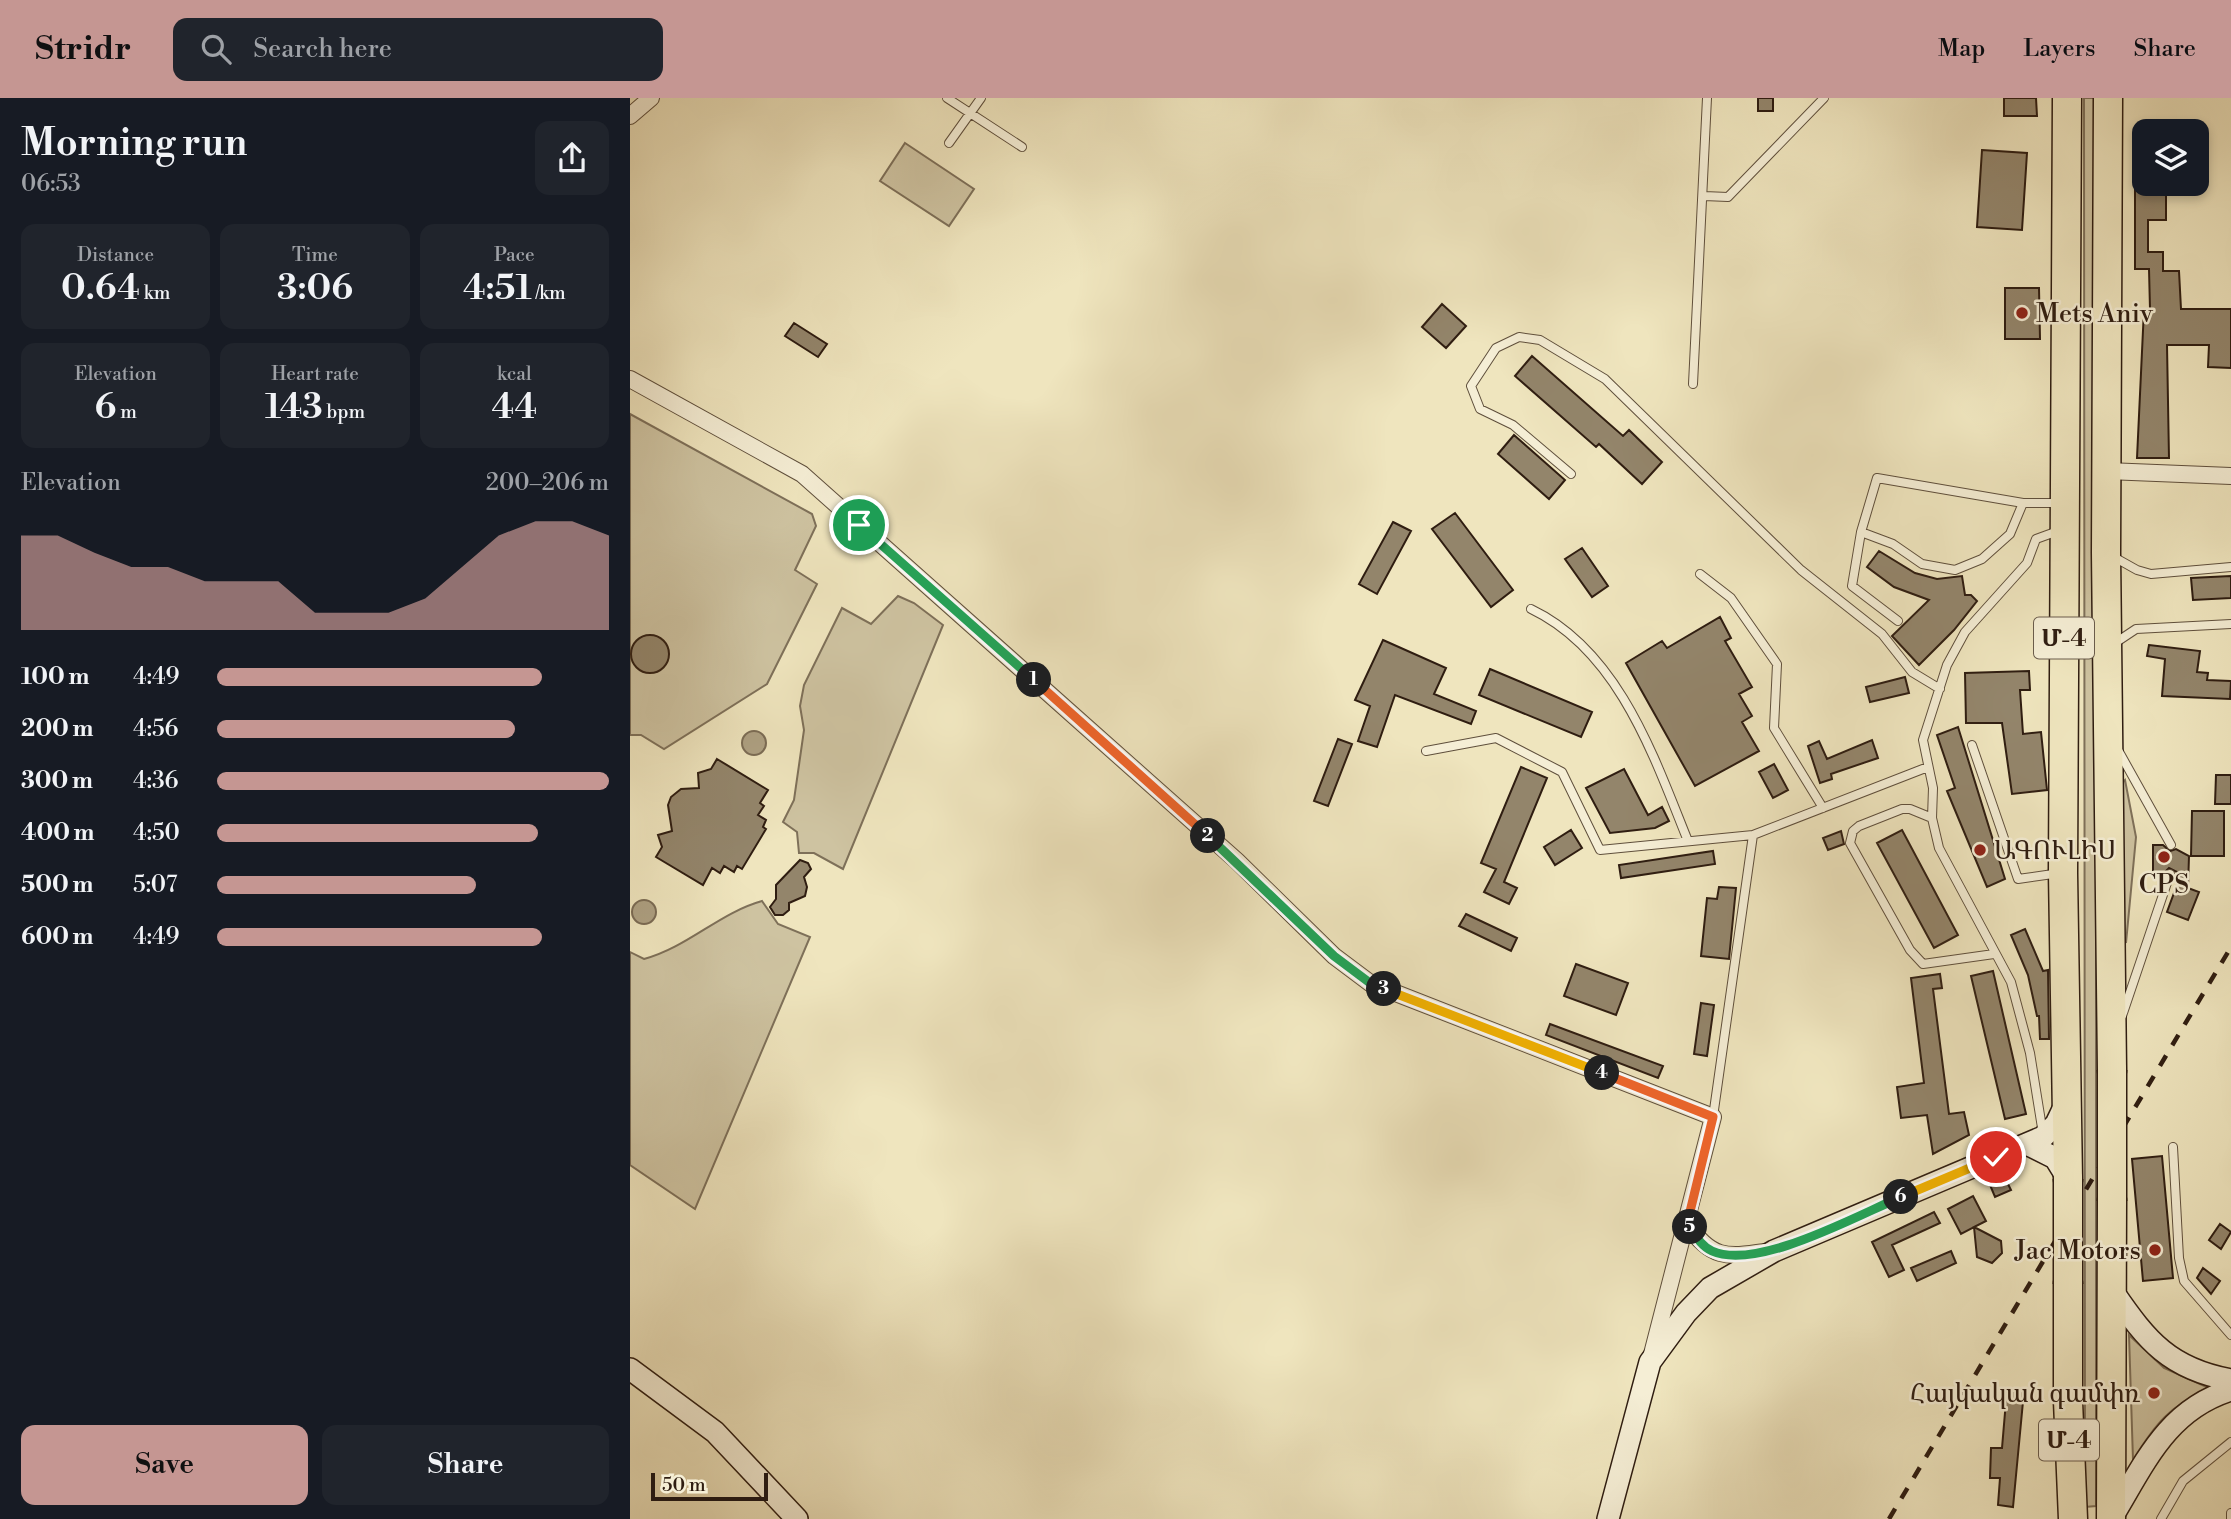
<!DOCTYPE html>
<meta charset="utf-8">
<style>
:root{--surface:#171b24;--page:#20242c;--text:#f1f3f6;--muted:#9ea1a6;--accent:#c59692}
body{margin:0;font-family:"Libre Bodoni","Noto Serif Armenian",serif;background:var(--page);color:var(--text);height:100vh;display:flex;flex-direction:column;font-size:26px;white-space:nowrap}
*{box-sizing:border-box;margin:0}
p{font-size:23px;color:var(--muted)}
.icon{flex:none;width:38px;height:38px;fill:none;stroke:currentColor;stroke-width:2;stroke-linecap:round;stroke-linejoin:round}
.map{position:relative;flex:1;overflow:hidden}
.drawer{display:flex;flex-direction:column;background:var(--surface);width:630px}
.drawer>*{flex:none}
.tools{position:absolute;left:1502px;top:21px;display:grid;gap:14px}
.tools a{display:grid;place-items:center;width:77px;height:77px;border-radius:14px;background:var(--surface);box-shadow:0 4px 10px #0003;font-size:35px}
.scale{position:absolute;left:21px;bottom:18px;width:117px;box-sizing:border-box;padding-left:7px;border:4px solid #2f1d11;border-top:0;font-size:19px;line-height:24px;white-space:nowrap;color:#2f1d11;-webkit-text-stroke:5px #f5eed5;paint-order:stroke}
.pin{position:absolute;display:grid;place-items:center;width:60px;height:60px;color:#fff;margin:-30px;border:4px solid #fff;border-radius:50%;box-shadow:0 2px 7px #0007}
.km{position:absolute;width:35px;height:35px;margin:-18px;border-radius:50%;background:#222;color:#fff;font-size:19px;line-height:35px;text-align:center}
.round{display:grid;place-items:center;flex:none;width:74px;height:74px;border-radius:14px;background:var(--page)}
.headline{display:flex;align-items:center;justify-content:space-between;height:119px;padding:0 21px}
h1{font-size:38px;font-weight:600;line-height:52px}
.figures{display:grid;grid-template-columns:repeat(3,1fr);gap:10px;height:119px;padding:7px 21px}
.figures div{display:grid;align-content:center;border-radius:14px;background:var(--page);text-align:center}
.figures b{font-size:35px;font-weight:600}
.figures small{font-size:19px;font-weight:400}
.figures p{font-size:19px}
.chart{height:196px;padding:14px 21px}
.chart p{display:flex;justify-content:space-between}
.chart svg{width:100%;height:126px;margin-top:7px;fill:var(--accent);opacity:.7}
.cta{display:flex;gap:14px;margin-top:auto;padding:14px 21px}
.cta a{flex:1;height:80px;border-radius:14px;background:var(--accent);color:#111;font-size:28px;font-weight:600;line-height:80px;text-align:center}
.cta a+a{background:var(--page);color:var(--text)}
ul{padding:0 21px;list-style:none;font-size:23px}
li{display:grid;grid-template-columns:112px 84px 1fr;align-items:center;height:52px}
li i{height:18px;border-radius:9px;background:var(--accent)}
header{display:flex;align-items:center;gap:42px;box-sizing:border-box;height:98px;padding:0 35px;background:var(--accent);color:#111}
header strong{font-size:33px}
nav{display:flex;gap:38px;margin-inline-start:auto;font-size:24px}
.search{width:490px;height:63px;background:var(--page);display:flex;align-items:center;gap:18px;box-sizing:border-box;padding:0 24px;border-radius:14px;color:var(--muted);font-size:26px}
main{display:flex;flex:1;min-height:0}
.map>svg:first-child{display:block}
.green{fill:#cec3a1;stroke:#7e7059;stroke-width:2}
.water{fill:#aea183;stroke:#7b6c55;stroke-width:2}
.building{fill:#93856b;stroke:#2f1d11;stroke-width:2}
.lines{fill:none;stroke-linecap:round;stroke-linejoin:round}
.lane-casing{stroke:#5f4f3c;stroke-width:10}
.street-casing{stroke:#5f4f3c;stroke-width:18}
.secondary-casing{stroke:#2f1d11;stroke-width:24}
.highway-casing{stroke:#2f1d11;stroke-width:31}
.lane{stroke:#f5eed5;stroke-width:8}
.street{stroke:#f5eed5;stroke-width:16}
.secondary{stroke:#f5eed5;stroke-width:21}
.highway{stroke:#efe5be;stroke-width:28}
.rail{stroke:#2f1d11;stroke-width:4.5;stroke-dasharray:12 12;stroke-linecap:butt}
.highway-bridge-casing{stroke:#2f1d11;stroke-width:31;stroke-linecap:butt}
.highway-bridge{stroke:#efe5be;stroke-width:28}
.split-1-casing{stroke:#fff;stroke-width:14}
.split-2-casing{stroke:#fff;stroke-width:14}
.split-3-casing{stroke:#fff;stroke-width:14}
.split-4-casing{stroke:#fff;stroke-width:14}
.split-5-casing{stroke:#fff;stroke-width:14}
.split-6-casing{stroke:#fff;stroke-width:14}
.split-7-casing{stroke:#fff;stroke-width:14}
.split-1{stroke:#22a559;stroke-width:9}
.split-2{stroke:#f0652b;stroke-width:9}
.split-3{stroke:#22a559;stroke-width:9}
.split-4{stroke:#f5b400;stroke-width:9}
.split-5{stroke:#f0652b;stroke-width:9}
.split-6{stroke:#22a559;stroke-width:9}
.split-7{stroke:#f5b400;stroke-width:9}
.poi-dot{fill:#8f2418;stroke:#f5eed5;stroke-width:2.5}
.labels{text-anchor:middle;stroke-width:5;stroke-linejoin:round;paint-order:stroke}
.shield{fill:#f5eed5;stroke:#6a5c4c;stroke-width:2}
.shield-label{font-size:24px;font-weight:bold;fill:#2f1d11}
.poi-label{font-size:26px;fill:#2f1d11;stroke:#f5eed5;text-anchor:start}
</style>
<header>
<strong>Stridr</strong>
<div class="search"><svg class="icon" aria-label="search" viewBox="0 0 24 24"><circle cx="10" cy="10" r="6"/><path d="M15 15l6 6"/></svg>Search here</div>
<nav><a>Map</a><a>Layers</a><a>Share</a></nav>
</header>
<main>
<section class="drawer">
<div class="headline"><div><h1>Morning run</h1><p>06:53</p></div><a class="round"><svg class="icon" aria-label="share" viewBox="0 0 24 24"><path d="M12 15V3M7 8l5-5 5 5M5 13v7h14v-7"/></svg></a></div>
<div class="figures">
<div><p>Distance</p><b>0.64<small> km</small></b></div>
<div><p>Time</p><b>3:06</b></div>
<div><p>Pace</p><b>4:51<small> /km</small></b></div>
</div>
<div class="figures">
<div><p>Elevation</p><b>6<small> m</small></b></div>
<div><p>Heart rate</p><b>143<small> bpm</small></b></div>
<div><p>kcal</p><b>44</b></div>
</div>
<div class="chart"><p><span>Elevation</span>200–206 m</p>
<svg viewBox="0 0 160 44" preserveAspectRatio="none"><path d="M0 44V11L10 11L20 17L30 22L40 22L50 27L60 27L70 27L80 38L90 38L100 38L110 33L120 22L130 11L140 6L150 6L160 11V44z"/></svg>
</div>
<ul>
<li><b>100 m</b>4:49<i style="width:83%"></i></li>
<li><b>200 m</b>4:56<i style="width:76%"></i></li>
<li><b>300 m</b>4:36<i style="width:100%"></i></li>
<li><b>400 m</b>4:50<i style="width:82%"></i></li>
<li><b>500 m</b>5:07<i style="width:66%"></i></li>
<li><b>600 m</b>4:49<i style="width:83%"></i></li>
</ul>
<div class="cta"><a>Save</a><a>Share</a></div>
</section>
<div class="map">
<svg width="1601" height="1421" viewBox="0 0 1601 1421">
<rect width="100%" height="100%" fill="#efe5be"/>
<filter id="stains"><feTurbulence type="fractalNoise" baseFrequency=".00286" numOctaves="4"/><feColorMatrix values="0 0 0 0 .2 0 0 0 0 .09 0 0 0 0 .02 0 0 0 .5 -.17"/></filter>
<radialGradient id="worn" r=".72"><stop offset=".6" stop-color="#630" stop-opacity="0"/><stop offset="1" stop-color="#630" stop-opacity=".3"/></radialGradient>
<path class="green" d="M1454 0H1466V1408L1455 1409Z
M275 45 344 91 319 128 250 83Z
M0 316 182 416 186 428 165 472 187 486 137 586 34 651 11 637H0Z
M268 498 284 505 313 527 213 771 184 755H169L167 734 153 724 164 702 174 632 170 608 174 587 212 510 241 526Z
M1495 682 1506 739 1496 845 1493 834 1491 686Z
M132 803 148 826 180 839 65 1111 0 1067V854L14 861C58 849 89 815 132 803Z
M1499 1237 1534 1270 1579 1290C1539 1309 1526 1325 1503 1362Z"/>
<path class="water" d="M112 645a12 12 0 1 1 24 0a12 12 0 1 1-24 0Z
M2 814a12 12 0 1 1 24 0a12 12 0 1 1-24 0Z"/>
<path class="building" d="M1128 0H1143V13H1128Z
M1374 0H1406L1407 18H1374Z
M1352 52 1397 55 1392 132 1347 129Z
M1505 86H1536V122H1518V154H1533V173H1549L1551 211H1601V270L1578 269 1579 247H1537L1539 360H1507L1514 211H1520L1519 171H1505Z
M1375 190H1409L1410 241H1375Z
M812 206 836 228 816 250 792 229Z
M164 225 197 246 188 259 155 238Z
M902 258 993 338 999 332 1032 364 1012 386 969 346 966 349 885 278Z
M884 337 935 382 919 401 868 356Z
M825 415 883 492 861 509 802 431Z
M763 424 781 433 747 496 729 486Z
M952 450 978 488 962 499 935 461Z
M1249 453 1285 475 1307 481 1332 478 1335 497H1341L1347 503 1324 532 1289 567 1262 538 1299 502 1264 489 1237 469Z
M1601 478V500L1563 502 1561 480Z
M1090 519 1101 540 1095 543 1122 589 1109 596 1122 618 1112 624 1129 653 1065 688 996 565 1032 543 1037 550Z
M1 556a19 19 0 1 1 38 0a19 19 0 1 1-38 0Z
M753 542 816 570 804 596 846 613 841 626 765 597 747 649 728 643 740 608 725 602Z
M1519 547 1570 553 1567 574 1578 575 1577 582 1601 583 1600 601 1532 598 1535 561 1517 558Z
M860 571 962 614 951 639 849 597Z
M1399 573 1400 592H1390L1393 636 1411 634 1417 692 1382 696 1372 625H1336L1335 575Z
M1275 579 1279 595 1240 604 1236 589Z
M1328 629 1375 781 1357 789 1317 693 1325 690 1307 637Z
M708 641 722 646 698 708 684 703Z
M1242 642 1248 660 1201 676 1202 681 1190 685 1178 648 1189 643 1197 661Z
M87 661 138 692 130 705 134 708 128 717 136 722 133 729 136 731 112 771 107 768 104 774 94 768 90 775 82 770 73 787 26 759 32 749 28 737 42 733 38 707 41 699 51 691 69 690 68 675 81 671Z
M1144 666 1158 692 1143 700 1129 674Z
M891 669 917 680 874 784 887 790 879 806 854 794 866 771 851 765Z
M994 671 1018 717 1032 709 1039 723 1025 730 980 735 956 690Z
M1586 677H1601V706H1585Z
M1562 713H1594V758H1561Z
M941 732 952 750 925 767 914 749Z
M1272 732 1328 837 1304 850 1247 745Z
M1211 733 1214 746 1198 752 1193 740Z
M1523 747H1533L1540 753 1546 751 1559 758 1558 790 1569 794 1558 822 1537 814 1551 776 1539 770 1533 776H1523Z
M1083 753 1085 766 991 780 989 767Z
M170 762 178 765 181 771 174 779 177 789 175 798 159 805V812L153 817H145L140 809 146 801V787Z
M1089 789 1106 790 1099 861 1071 858 1077 800 1087 801Z
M836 816 887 840 881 853 829 828Z
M1395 831 1413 873 1418 872 1419 941H1410L1409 918H1407L1398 877 1381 837Z
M946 866 998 885 986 917 934 898Z
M1363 873 1396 1016 1375 1021 1341 878Z
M1310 876 1312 890 1303 891 1319 1016 1334 1014 1339 1037 1303 1056 1297 1017 1271 1020 1267 989 1294 985 1281 880Z
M1071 905 1084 907 1077 958 1064 956Z
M920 926 1033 968 1028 980 916 937Z
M1532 1058 1543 1180 1513 1183 1502 1061Z
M1375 1080 1381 1092 1365 1099 1360 1087Z
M1343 1098 1356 1123 1344 1129 1371 1143 1372 1155 1362 1165 1347 1159 1344 1129 1331 1136 1318 1111Z
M1304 1114 1310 1125 1262 1147 1274 1172 1259 1179 1242 1144Z
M1590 1126 1601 1134 1591 1151 1579 1142Z
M1321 1153 1326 1165 1287 1183 1281 1170Z
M1573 1170 1590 1183 1581 1196 1567 1180Z
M1377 1291 1394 1293 1383 1409 1368 1407 1370 1380H1360L1361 1350H1372Z"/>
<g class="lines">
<defs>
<path id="lane" d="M317 0 392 49
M319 45 351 0
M1074 98 1098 99 1194 0
M1063 286 1077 0
M941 376 883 327 850 311 841 288 866 250 889 239 910 242 975 281 1171 472 1252 536 1282 574 1310 591
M1231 434 1247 380 1393 405
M1482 458 1507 472 1521 476 1601 469
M1070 476 1101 500 1147 566 1144 630 1193 710
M901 511C989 553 1024 659 1058 743
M1268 523 1222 488 1231 434 1263 446 1292 466 1325 472 1352 461 1380 436 1393 405H1432
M1485 545 1506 531 1601 526
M1342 647 1388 781 1430 775
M1488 652 1541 747
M796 653 866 640 932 674 970 752 1123 737
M1302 720 1280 711H1272L1229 728 1223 733 1220 745 1280 852 1293 866 1364 856
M1492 918 1540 776
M1083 1019 1123 737 1298 669
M1413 1036 1400 955 1381 884 1309 750 1302 720 1303 690 1293 642 1317 567 1335 534 1397 465 1406 441 1428 433
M1543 1049 1549 1160 1554 1183 1601 1237
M1531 1421 1553 1383 1601 1344
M1601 1421V1415"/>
<path id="street" d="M0 18 21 0
M0 281 172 376 607 763 704 858 740 885 1083 1019 1022 1256
M1477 373 1601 378
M1057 1126C1081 1160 1095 1160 1135 1154"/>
<path id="secondary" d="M1397 1046 1425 1060 1438 1081
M1484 1195C1517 1243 1540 1271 1601 1282
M0 1271 85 1334 167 1421
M978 1421 1020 1264 1056 1215 1080 1190 1144 1153 1413 1039 1426 1026 1436 1005
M1481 1421C1514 1367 1536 1312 1601 1292"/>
<path id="highway" d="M1437 0 1433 775 1438 1081
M1478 0 1476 455 1482 972
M1438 1186V1303L1443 1421
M1481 1421 1482 1103"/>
</defs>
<use href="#lane" class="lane-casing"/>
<use href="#street" class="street-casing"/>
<use href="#secondary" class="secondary-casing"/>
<use href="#highway" class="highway-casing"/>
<use href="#lane" class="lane"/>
<use href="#street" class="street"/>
<use href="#secondary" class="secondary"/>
<use href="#highway" class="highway"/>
<path class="rail" d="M1259 1421 1601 849"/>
<defs>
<path id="highway-bridge" d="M1482 972V1103
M1438 1081V1186"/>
</defs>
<use href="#highway-bridge" class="highway-bridge-casing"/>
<use href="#highway-bridge" class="highway-bridge"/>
</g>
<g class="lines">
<defs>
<path id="split-1" d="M229 427 404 582"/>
<path id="split-2" d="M404 582 578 738"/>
<path id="split-3" d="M578 738 704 858 740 885 754 891"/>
<path id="split-4" d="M754 891 972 975"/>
<path id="split-5" d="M972 975 1083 1019 1057 1126 1060 1129"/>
<path id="split-6" d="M1060 1129C1066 1138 1071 1148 1082 1153 1127 1173 1226 1118 1271 1099"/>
<path id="split-7" d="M1271 1099 1366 1059"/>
</defs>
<use href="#split-1" class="split-1-casing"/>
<use href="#split-2" class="split-2-casing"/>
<use href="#split-3" class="split-3-casing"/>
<use href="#split-4" class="split-4-casing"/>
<use href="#split-5" class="split-5-casing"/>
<use href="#split-6" class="split-6-casing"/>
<use href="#split-7" class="split-7-casing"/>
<use href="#split-1" class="split-1"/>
<use href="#split-2" class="split-2"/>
<use href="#split-3" class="split-3"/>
<use href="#split-4" class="split-4"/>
<use href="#split-5" class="split-5"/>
<use href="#split-6" class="split-6"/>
<use href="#split-7" class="split-7"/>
</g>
<g class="poi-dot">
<circle cx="1392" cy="215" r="7"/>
<circle cx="1350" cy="752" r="7"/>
<circle cx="1534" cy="759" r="7"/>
<circle cx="1525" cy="1152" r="7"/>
<circle cx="1524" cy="1295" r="7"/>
</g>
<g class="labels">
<g class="shield">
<rect x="1404" y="519.5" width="60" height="41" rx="5"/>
<rect x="1409" y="1321.5" width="60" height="41" rx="5"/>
</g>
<g class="shield-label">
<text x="1434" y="548">Մ-4</text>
<text x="1439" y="1350">Մ-4</text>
</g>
<g class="poi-label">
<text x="1406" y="224">Mets Aniv</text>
<text x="1364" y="761">ԱԳՈՒԼԻՍ</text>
<text x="1534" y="795" text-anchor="middle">CPS</text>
<text x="1511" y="1161" text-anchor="end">Jac Motors</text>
<text x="1510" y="1304" text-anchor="end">Հայկական գամփռ</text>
</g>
</g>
<rect width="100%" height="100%" filter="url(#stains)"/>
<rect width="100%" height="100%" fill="url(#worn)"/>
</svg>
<div class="tools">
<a><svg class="icon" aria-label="layers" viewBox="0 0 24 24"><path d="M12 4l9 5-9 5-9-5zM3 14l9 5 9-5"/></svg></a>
</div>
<div class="scale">50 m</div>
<div class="pin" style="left:229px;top:427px;background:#1e9e55"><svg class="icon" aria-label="arrive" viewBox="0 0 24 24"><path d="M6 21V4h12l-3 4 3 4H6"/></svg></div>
<div class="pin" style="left:1366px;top:1059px;background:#d93025"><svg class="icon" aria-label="check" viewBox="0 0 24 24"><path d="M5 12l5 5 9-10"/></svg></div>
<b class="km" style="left:404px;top:582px">1</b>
<b class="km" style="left:578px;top:738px">2</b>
<b class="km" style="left:754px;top:891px">3</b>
<b class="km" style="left:972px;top:975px">4</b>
<b class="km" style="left:1060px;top:1129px">5</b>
<b class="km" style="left:1271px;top:1099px">6</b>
</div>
</main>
